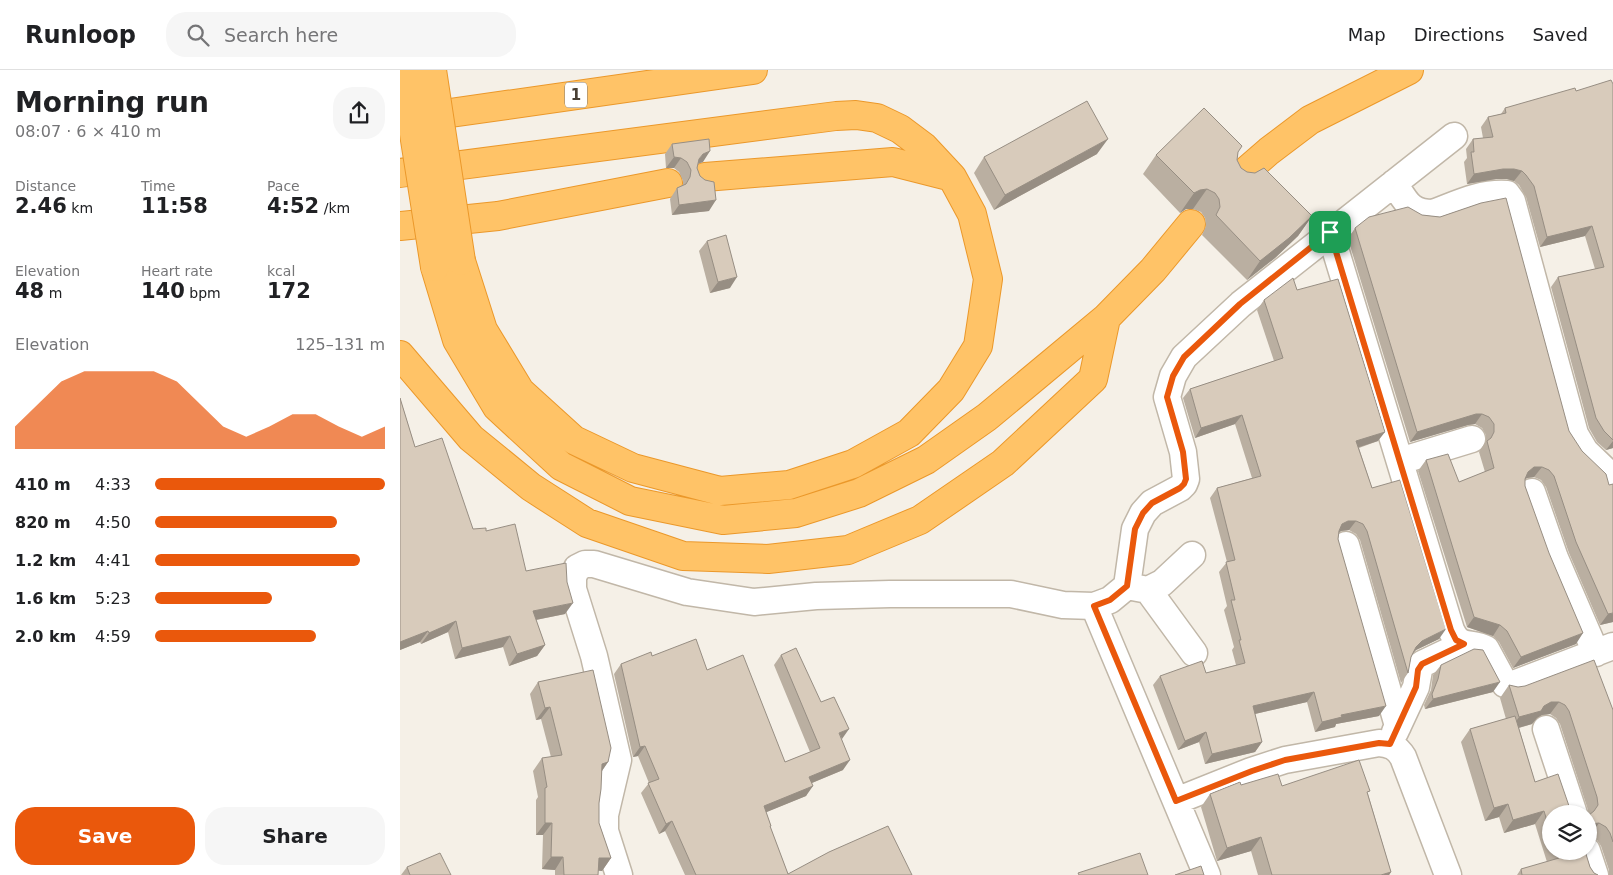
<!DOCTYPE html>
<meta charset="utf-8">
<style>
:root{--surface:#fff;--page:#f6f6f6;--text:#202124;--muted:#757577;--line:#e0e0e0;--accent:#ea580c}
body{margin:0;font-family:"DejaVu Sans",sans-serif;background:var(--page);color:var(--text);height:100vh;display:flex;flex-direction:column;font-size:19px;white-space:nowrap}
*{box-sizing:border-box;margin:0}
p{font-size:16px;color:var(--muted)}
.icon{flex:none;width:28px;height:28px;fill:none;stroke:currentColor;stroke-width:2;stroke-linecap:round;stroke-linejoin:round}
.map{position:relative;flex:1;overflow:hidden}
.panel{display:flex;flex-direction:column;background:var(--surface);width:400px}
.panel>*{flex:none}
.fabs{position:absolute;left:1142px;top:735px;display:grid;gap:10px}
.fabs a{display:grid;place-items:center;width:55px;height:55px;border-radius:50%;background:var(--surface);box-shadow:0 1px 4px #0004;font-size:25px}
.pin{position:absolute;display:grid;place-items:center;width:42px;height:42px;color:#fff;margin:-21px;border-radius:10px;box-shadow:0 2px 8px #0006}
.round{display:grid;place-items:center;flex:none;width:52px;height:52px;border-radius:20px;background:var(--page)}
.overview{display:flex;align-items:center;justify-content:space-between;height:85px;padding:0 15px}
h1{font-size:28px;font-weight:800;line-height:38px}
.metrics{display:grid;grid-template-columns:repeat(3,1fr);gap:8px;height:85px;padding:5px 15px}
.metrics div{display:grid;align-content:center}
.metrics b{font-size:21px;font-weight:800}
.metrics small{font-size:14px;font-weight:400}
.metrics p{font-size:14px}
.chart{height:140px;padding:10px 15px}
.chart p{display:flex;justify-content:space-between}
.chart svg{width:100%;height:90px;margin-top:5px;fill:var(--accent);opacity:.7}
.primary-button{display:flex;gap:10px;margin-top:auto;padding:10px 15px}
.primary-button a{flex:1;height:58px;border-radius:20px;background:var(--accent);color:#fff;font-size:20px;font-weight:800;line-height:58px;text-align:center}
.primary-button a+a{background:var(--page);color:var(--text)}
ul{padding:0 15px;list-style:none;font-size:16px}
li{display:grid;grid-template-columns:80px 60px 1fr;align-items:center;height:38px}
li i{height:12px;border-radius:6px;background:var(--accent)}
header{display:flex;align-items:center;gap:30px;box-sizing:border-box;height:70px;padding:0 25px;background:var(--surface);border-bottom:1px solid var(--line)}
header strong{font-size:24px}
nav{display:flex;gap:28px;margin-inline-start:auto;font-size:18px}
.search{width:350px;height:45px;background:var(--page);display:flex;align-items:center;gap:12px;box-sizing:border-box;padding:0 18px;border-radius:20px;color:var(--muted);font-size:19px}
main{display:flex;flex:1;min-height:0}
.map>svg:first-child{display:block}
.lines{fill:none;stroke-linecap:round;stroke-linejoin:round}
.minor-casing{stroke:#c1b7a8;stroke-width:29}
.highway-casing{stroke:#eb982a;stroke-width:30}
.minor{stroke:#fff;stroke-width:26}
.highway{stroke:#ffc367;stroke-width:28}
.highway-bridge-casing{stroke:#eb982a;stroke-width:30;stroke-linecap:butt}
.highway-bridge{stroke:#ffc367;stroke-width:28}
.wall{fill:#baafa1}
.shaded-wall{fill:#978e83}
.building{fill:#d8cbbb;stroke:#978e83}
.route-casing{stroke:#fff;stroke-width:10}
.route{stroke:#ea580c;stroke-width:6}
.labels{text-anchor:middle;stroke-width:5;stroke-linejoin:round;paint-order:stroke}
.shield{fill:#fff;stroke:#807972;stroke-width:1}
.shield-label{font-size:15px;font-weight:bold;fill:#494035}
</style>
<header>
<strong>Runloop</strong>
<div class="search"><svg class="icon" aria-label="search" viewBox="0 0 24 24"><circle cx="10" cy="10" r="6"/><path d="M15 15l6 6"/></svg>Search here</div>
<nav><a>Map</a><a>Directions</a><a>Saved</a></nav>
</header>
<main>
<section class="panel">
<div class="overview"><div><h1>Morning run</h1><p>08:07 · 6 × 410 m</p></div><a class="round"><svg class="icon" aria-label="share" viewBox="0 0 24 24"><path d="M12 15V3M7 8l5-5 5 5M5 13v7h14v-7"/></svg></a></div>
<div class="metrics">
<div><p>Distance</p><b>2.46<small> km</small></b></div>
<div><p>Time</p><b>11:58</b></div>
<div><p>Pace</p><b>4:52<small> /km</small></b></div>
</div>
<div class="metrics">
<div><p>Elevation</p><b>48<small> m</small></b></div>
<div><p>Heart rate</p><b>140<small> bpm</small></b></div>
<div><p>kcal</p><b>172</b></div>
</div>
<div class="chart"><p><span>Elevation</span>125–131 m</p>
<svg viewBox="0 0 160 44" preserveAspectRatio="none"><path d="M0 44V33L10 22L20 11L30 6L40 6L50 6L60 6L70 11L80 22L90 33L100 38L110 33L120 27L130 27L140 33L150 38L160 33V44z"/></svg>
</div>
<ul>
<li><b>410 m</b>4:33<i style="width:100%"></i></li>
<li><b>820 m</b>4:50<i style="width:79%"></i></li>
<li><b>1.2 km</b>4:41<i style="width:89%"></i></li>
<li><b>1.6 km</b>5:23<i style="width:51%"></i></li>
<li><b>2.0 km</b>4:59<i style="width:70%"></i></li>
</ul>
<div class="primary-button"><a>Save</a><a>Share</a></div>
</section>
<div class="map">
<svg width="1213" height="805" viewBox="0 0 1213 805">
<rect width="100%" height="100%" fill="#f5f0e7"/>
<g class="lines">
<defs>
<path id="minor" d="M994 113C1006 131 1009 143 1033 143 1057 134 1081 122 1107 124L1112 131 1175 364 1185 381 1213 408
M930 162 1051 560C1061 581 1071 570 1086 579L1105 614 1111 615 1213 576
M1000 391 1072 369
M1132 422 1155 488 1196 583
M946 475 998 656
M727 516 748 520 762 513 792 485
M748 520 794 583
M694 536 807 805
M1146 659 1174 744
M995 662 1016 617 1019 600 1022 594 1064 574
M776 731 851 701 885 690 979 673C990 674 997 677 1003 687L1048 805
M1187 781 1195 805
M219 805 205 761V745L218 690 194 586 173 519V507L177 498 185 494H194L287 522 354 532 416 526 490 524H611L663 535 694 536 710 530 727 516 735 459 743 443 752 433 780 418 784 414 786 409 783 382 767 327 773 306 784 287 841 234 1054 66"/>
<path id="highway" d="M15 48 353 0
M0 103 436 46 456 45 477 48 500 59 524 77 552 107 572 144 588 209 578 276 551 320 509 363 453 394 389 415 320 421 233 398 174 370 120 321 83 260 61 191
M305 107 493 92 552 107
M839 107 869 81 910 50 1009 0
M0 156 98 146 268 113
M35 197 57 270 97 337 161 396 230 431 323 450 396 443 459 423 526 390 587 347 706 248 753 200 791 154
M0 285 71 368 131 417 187 453 283 486 368 489 448 480 520 450 603 393 693 309 706 248"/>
</defs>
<use href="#minor" class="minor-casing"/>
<use href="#highway" class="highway-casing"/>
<use href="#minor" class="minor"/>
<use href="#highway" class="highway"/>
<defs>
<path id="highway-bridge" d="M4 0 35 197
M32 0 61 191"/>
</defs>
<use href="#highway-bridge" class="highway-bridge-casing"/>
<use href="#highway-bridge" class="highway-bridge"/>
</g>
<path class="wall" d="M1213 14V378L1206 380 1197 372 1189 358 1151 217 1158 207 1195 199 1185 166 1140 177 1126 127 1119 115 1114 111 1107 109H1096L1067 114 1064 92 1067 88 1066 79 1073 69 1083 68 1081 57 1088 47 1101 44 1105 38 1176 21Z
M272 74 303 92 298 94 297 98 309 141 272 145 270 129 277 118 283 115V111L279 102 274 98H266L265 84Z
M838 82 837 90 841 98 912 146 898 166 875 188 847 210 802 165 806 156 805 148 801 142 793 139H786L780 143 743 104 756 85Z
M697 84 594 140 574 103 584 87Z
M1081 133 1213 552 1200 555 1169 483 1146 417 1141 410 1134 407 1127 408 1125 409V416L1176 574 1113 598 1099 572 1093 566 1067 557 1018 401 1026 390 1059 412 1085 402 1079 382 1086 371V365L1082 358 1075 354 1068 355 1010 372 948 169 955 158 1022 145 1040 147Z
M307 171 330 218 310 223 299 181Z
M897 220 978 371 959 378 972 418 1039 569 1016 580 1013 583 1011 587 1008 603 1001 613 960 470 956 464 949 460 941 461 939 463 938 469 979 646 936 654 935 657 915 662 907 632 855 644 862 672 855 682 805 694 799 672 778 680 753 615 760 606 806 603 836 595 832 580 834 577 824 540 827 536 819 502 827 492 810 428 817 418 852 408 835 354 795 368 783 328 790 319 874 291 857 240 864 230Z
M0 328 15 377 73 459 86 461 126 501 165 544 136 550 145 575 137 586 109 596 103 577 55 589 48 562 21 574 20 572 0 580Z
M381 585 421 632 442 669 443 700 412 713 406 726 366 742 371 756 370 757 388 804 512 805H285L265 761 259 764 241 723 249 713 238 686 233 687 214 604 221 594 252 586 307 600 385 692 410 682 374 595Z
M1041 595 1093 622 1025 639 1024 635 1031 620 1033 605Z
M138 612 208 692 202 701 199 733V753L211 788 202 801 198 800V805H155V800L142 799 143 765H136V730L138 727 133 701 142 688 151 687 141 649 136 650 130 624Z
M1109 615 1213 640V805H1209V800L1201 776 1197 770 1189 766 1188 740 1160 654 1156 648 1150 644 1142 645 1137 648 1132 654 1119 658 1135 712 1151 744V781H1185L1190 797 1194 803 1198 805H1117L1121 799 1147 792 1135 754 1104 763 1099 747 1085 751 1061 672 1070 659 1106 649 1100 628Z
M841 715 882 716 968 724 991 802 989 805H858L851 781 817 791 801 737 810 724Z
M7 797 51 805H1Z"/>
<path class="shaded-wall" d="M708 69 697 84 594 140 605 125Z
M310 81 303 92 296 94 299 89 303 84Z
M274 87 281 88 274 98H266Z
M1103 99H1114L1122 101 1114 111 1107 109H1096L1067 114 1074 104Z
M807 119 793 139H786L780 143 794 123 800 120Z
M316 130 309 141 272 145 279 135Z
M912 146 898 166 875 188 847 210 860 191Z
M1192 156 1185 166 1140 177 1147 167Z
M337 207 330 218 310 223 318 212Z
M1076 344H1082L1075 354 1068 355 1010 372 1017 362Z
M842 345 835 354 795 368 801 358Z
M985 362 978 371 950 380 956 371Z
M1213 371V378L1206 380Z
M1134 397H1142L1134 407 1127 408 1120 413 1128 402Z
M948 451H956L949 460 941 461 936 464 942 454Z
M173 533 165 544 125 552 133 541Z
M1213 543V552L1200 555 1208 544Z
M1074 547 1100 555 1093 566 1067 557Z
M56 551 48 562 21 574 29 563Z
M1046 559 1039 569 1016 580 1009 587 1016 577 1022 571Z
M28 561 20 572 0 580V572Z
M1183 563 1176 574 1113 598 1121 587Z
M110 566 103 577 55 589 62 578Z
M145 575 137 586 109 596 117 584Z
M1100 612 1093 622 1025 639 1033 629Z
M914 622 907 632 846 646 853 636Z
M1151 632H1159L1150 644 1142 645 1137 648 1132 654 1110 660 1119 647 1144 636Z
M986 636 979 646 936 654 935 657 915 662 922 652 941 645Z
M150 637 141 649 136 650 145 638Z
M449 659 442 669 439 663Z
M806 662 799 672 778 680 785 671Z
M862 672 855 682 805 694 812 684Z
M245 676 238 686 233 687 240 677Z
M450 690 443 700 402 717 409 707Z
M208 692 199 705 202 694Z
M413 716 406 726 357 746 364 736Z
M1108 734 1099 747 1085 751 1094 738Z
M1144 741 1135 754 1104 763 1113 750Z
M272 751 265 761 259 764 266 754Z
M145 753H152L143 765H136Z
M1199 753 1190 766H1189V756L1191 754Z
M861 767 851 781 817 791 827 778Z
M151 787H163L155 800 142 799Z
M199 788H211L202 801 190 800Z
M991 802 989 805H981Z"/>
<path class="building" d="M1211 10 1213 14V370L1204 361 1196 348 1158 207 1204 197 1192 156 1147 167 1134 116 1126 105 1122 101 1114 99H1103L1074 104 1071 82H1074L1073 69 1093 67 1088 47 1106 43 1105 38 1175 18 1176 21Z
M687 31 708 69 605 125 584 87Z
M804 38 842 76 838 82 837 90 841 98 847 102 855 103 864 98 912 146 889 168 860 191 816 145 820 137 819 129 815 123 807 119 800 120 794 123 756 85Z
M309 69 310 81 303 84 299 89 297 98 300 106 305 110 314 112 316 130 279 135 277 118 286 114 290 107 291 100 287 92 281 88 274 87 272 74Z
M1106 128 1169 361 1182 381 1206 404 1209 415 1213 414V543L1208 544 1176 472 1154 406 1149 400 1142 397H1134L1128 402 1125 409V416L1149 483 1183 563 1121 587 1107 561 1100 555 1074 547 1026 390 1048 384 1059 412 1094 398 1087 371 1091 368 1094 362V354L1089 347 1082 344H1076L1017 362 955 158 969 147 1008 137 1022 145 1040 147 1081 133Z
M326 165 337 207 318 212 307 171Z
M893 208 897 220 938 209 985 362 956 371 972 418 1000 410 1046 559 1022 571 1016 577 1011 587 1008 603 967 461 963 454 956 451H948L942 454 939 461 938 469 986 636 941 645 942 647 922 652 914 622 853 636 862 672 812 684 806 662 785 671 760 606 802 591 806 603 845 593 839 570H841L831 530H835L826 492 835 490 817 418 861 406 842 345 801 358 790 319 883 288 864 230Z
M0 328 15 377 42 368 73 459 86 458V461L115 454 126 501 166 493 167 512 173 533 133 541 145 575 117 584 110 566 62 578 56 551 29 563 28 561 0 572Z
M296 569 307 600 343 585 385 692 420 678 381 585 396 578 421 632 434 627 449 659 439 663 450 690 409 707 413 716 364 736 371 756H370L388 804 429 782 488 756 512 805H296L272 751 266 754 248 713 259 709 245 676 240 677 221 594 251 582 252 586Z
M1074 579 1083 580 1100 612 1033 629 1032 624 1038 609 1041 595Z
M1194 590 1213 640V772L1210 763 1206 757 1199 753 1191 754 1189 756V745L1194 741 1198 735 1197 727 1169 641 1165 635 1159 632H1151L1144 636 1141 641 1119 647 1109 615 1118 617 1125 616Z
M193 600 211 678 208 692 202 694 201 719 199 733V753L211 788H199L198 805H164L163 787H151L152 753H145V718L147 717 142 688 162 685 150 637 145 638 138 612Z
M1115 646 1135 712 1158 704 1169 736 1173 743 1176 744H1151V764L1144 741 1113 750 1108 734 1094 738 1070 659Z
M959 690 970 721 967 722 991 802 981 805H872L861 767 827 778 810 724 840 712 841 715 878 704 882 716Z
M1157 781H1185L1190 797 1194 803 1198 805H1122L1121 799 1159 788Z
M40 783 51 805H10L7 797Z
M740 783 748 805H679L678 803Z
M801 796 804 805H775Z"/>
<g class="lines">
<defs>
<path id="route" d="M930 162 1051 560 1056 570 1064 574 1022 594 1018 600 1016 617 990 674 979 673 885 690 852 701 776 731 694 536 710 530 727 516 735 459 743 443 752 433 780 418 784 414 786 409 783 382 767 327 773 306 784 287 840 234Z"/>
</defs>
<use href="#route" class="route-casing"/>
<use href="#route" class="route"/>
</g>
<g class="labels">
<rect class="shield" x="165" y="12.5" width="22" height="25" rx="4"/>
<g class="shield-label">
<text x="176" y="30">1</text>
</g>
</g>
</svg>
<div class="fabs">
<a><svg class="icon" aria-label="layers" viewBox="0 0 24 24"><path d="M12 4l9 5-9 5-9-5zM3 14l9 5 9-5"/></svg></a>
</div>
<div class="pin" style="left:930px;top:162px;background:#1e9e55"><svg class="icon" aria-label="arrive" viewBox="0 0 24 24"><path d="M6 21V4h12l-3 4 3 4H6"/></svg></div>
</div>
</main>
